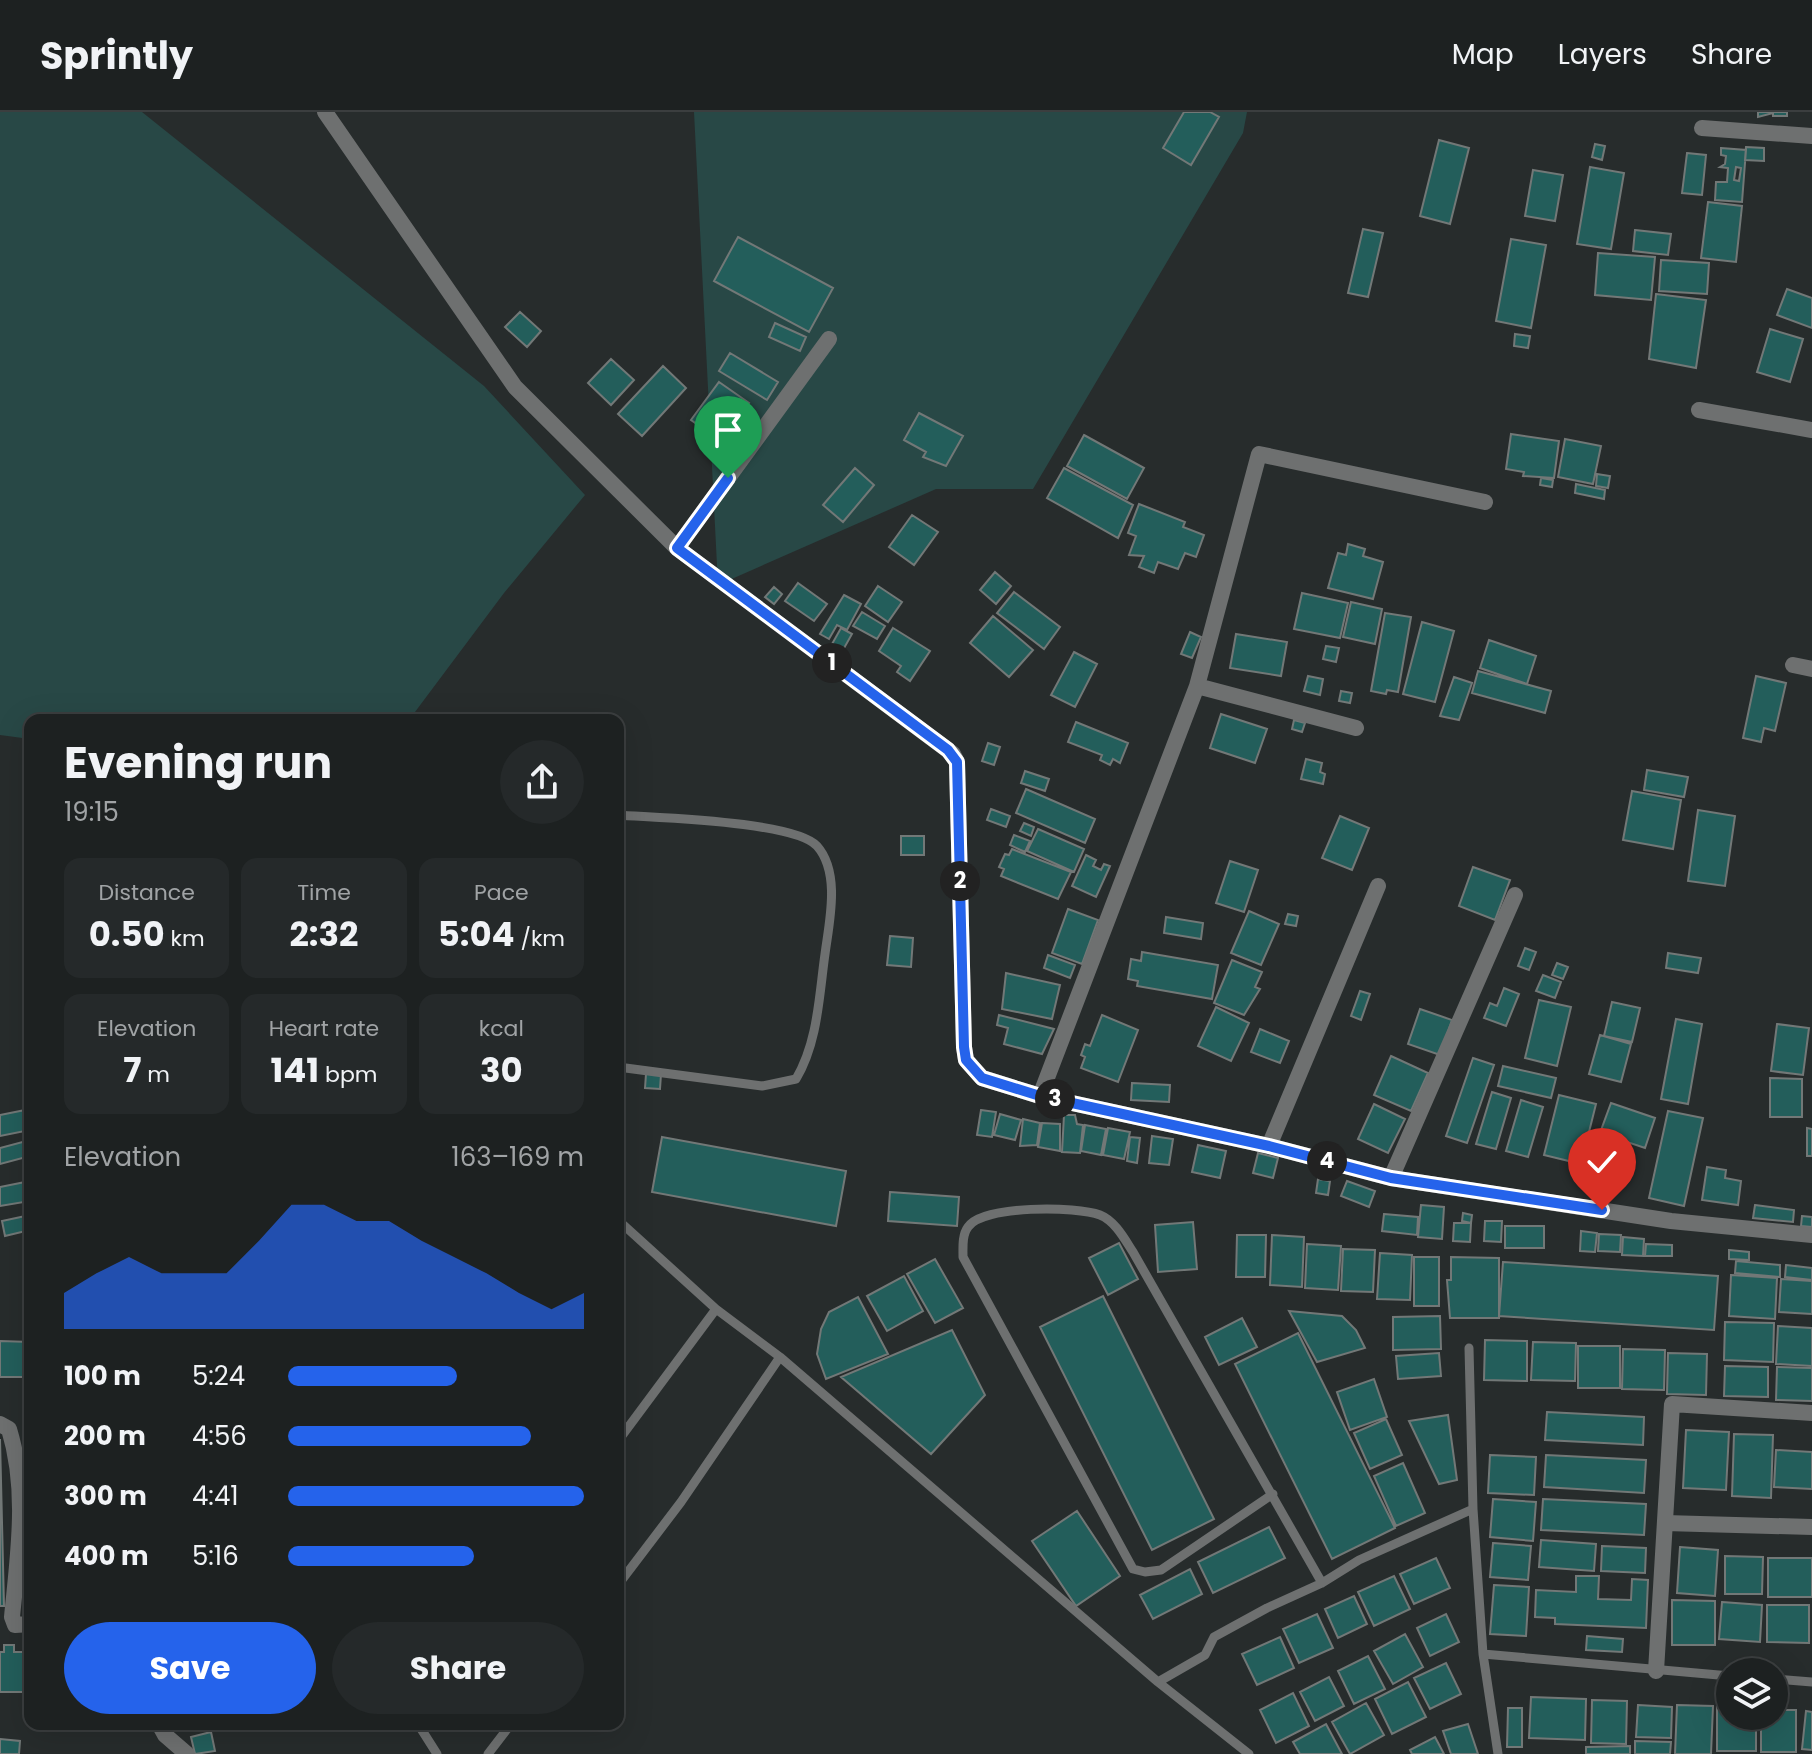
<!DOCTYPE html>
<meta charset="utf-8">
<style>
:root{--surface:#1d2121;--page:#25292a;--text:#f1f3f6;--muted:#a0a3a5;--line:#3b3e3f;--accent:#2563eb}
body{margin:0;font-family:Poppins,sans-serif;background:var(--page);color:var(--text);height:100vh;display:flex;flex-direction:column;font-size:30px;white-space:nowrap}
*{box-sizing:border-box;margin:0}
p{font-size:26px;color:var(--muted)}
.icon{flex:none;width:44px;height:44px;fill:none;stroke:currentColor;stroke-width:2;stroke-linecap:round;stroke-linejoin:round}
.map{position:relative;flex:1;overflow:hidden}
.panel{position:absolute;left:24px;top:602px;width:600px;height:1016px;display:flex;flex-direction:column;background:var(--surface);border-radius:16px;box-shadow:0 8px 32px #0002,0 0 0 2px var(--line)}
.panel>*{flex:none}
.controls{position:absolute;left:1716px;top:1546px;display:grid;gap:16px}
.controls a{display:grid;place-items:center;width:72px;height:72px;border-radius:50%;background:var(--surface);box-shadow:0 8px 32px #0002,0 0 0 2px var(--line);font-size:40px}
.pin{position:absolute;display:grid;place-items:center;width:68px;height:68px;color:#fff;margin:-82px -34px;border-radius:50% 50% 50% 0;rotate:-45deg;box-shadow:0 0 8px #0007}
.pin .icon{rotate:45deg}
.km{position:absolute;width:40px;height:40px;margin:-20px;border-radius:50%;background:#222;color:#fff;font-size:22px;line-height:40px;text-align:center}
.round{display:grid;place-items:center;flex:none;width:84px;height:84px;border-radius:42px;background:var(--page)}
.summary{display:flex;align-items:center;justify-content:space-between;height:136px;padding:0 40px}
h1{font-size:44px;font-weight:700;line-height:60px}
.metrics{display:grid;grid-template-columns:repeat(3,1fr);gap:12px;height:136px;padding:8px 40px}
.metrics div{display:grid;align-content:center;border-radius:16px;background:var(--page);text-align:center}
.metrics b{font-size:34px;font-weight:700}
.metrics small{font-size:22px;font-weight:400}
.metrics p{font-size:22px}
.chart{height:224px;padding:16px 40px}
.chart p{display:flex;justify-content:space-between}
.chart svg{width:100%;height:144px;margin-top:8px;fill:var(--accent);opacity:.7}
.cta{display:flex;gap:16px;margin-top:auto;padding:16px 40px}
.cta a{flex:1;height:92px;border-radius:48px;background:var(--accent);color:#fff;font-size:32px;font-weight:700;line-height:92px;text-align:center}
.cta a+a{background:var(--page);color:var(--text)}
ul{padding:0 40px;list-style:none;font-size:26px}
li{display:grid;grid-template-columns:128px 96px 1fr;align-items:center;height:60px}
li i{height:20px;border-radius:10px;background:var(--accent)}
header{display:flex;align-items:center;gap:48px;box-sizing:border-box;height:112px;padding:0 40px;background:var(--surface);border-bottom:2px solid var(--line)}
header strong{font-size:38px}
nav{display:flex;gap:44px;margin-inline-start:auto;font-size:28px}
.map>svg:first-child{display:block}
.green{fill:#284846}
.building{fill:#235e5b;stroke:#727877;stroke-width:2;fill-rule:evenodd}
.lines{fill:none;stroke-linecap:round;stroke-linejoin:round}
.service{stroke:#6e7070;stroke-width:9}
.minor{stroke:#6e7070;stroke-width:16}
.route-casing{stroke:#fff;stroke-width:16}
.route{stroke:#2563eb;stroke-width:10}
</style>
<header>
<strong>Sprintly</strong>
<nav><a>Map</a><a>Layers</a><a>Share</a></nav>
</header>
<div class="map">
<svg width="1812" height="1642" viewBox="0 0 1812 1642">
<rect width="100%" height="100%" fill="#272c2c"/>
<path class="green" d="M0 0H142L484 274 585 383 504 481 409 608H30V627L0 623Z
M694 0H1247L1243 21 1033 377H936L718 473Z"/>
<path class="building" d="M1184 0H1210L1219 5 1191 53 1163 36Z
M1758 0H1787V4H1773V1L1758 5Z
M1439 28 1469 36 1450 112 1420 104Z
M1595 32 1605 34 1602 48 1592 45Z
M1746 35 1764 36V49L1745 48Z
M1721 36 1746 38 1742 90 1715 88 1716 70H1727L1728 56 1720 55 1725 52 1726 44 1721 43ZM1736 55 1741 56 1739 69 1734 68Z
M1687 41 1706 43 1702 83 1682 81Z
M1590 55 1624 61 1611 137 1577 132Z
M1533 58 1563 63 1555 109 1525 104Z
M1708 90 1742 94 1736 150 1701 146Z
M1363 117 1383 121 1368 185 1348 181Z
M1635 118 1671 122 1668 143 1633 139Z
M738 125 833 176 809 220 714 169Z
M1511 127 1546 133 1531 216 1496 209Z
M1598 141 1655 145 1651 188 1595 183Z
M1661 148 1709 151 1707 182 1659 179Z
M1787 177 1812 186V216L1777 203Z
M1656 182 1706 188 1696 256 1649 247Z
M520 200 541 219 527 235 505 215Z
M775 211 806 225 800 239 769 225Z
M1770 217 1803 227 1790 270 1757 260Z
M1515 222 1530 224 1528 236 1514 234Z
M730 241 778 270 767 288 719 259Z
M611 247 634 268 611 293 588 271Z
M663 254 686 276 642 324 618 302Z
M719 270 749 291 721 329 691 308Z
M919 301 963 324 946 354 923 345 926 340 904 328Z
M1511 322 1559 329 1554 366 1523 364 1524 360 1506 357Z
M1084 323 1144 356 1127 387 1067 354Z
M1565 327 1601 334 1593 372 1558 365Z
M855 356 874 373 843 410 823 393Z
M1064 356 1133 393 1118 426 1047 386Z
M1597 362 1610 364 1608 376 1596 374Z
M1541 366 1553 368 1552 375 1540 373Z
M1576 372 1605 378 1604 387 1575 381Z
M1139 392 1185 410 1183 415 1204 423 1196 445 1185 441 1178 457 1158 450 1154 461 1139 455 1144 444 1129 443 1136 424 1128 421Z
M912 403 938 420 914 453 889 435Z
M1348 432 1365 437 1363 444 1383 450 1373 487 1328 476 1338 441 1346 443Z
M995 460 1011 474 996 492 980 478Z
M798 471 827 492 814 509 785 489Z
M878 474 902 490 888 510 865 494Z
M774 475 782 482 774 492 765 485Z
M1014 480 1060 515 1044 537 997 501Z
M1302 481 1348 491 1340 526 1294 517Z
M844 483 861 492 847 518 837 513 829 527 820 522Z
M1351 490 1382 497 1375 532 1343 525Z
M862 500 885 514 877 527 853 514Z
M1385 501 1411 505 1398 580 1387 578 1386 582 1371 579Z
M993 504 1033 538 1009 565 970 531Z
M1422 510 1454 519 1435 590 1403 582Z
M841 516 852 522 843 538 832 532Z
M893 516 930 539 910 569 897 560 901 554 879 539Z
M1190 520 1201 525 1192 546 1181 542Z
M1236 522 1287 530 1281 564 1230 556Z
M1489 528 1536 544 1527 572 1480 556Z
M1326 534 1339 536 1336 550 1323 547Z
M1074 540 1097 552 1075 595 1051 583Z
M1478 559 1551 579 1545 601 1472 581Z
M1308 564 1323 567 1320 583 1304 579Z
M1756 564 1786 571 1775 619 1764 616 1761 630 1743 626Z
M1454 565 1472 571 1459 608 1440 604Z
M1341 579 1352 581 1350 591 1339 589Z
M1221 602 1267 617 1255 651 1210 636Z
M1294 608 1305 611 1302 620 1292 617Z
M1076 610 1128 631 1120 651 1113 647 1110 653 1100 648 1102 643 1068 630Z
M988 631 1000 635 994 653 982 649Z
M1306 647 1322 651 1320 660 1325 662 1323 672 1301 667Z
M1647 658 1688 665 1684 685 1644 678Z
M1025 659 1049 667 1045 679 1021 671Z
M1026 677 1095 707 1085 731 1016 701Z
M1632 679 1681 688 1673 737 1623 728Z
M991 697 1010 704 1006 715 987 708Z
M1698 698 1735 704 1725 774 1688 769Z
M1340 704 1369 716 1352 758 1322 746Z
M1024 711 1034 715 1031 724 1020 719Z
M1038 717 1084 737 1074 760 1027 739Z
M1014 723 1030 729 1025 740 1010 733Z
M901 724H924V743H901Z
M1012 737 1071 760 1058 787 1001 764 1004 757 999 755 1005 742 1009 743Z
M1086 743 1096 748 1093 754 1101 758 1104 752 1110 754 1096 785 1072 774Z
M1230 749 1258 758 1244 800 1216 791Z
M1473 755 1510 768 1495 808 1459 794Z
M1068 797 1098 808 1082 852 1052 841Z
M1249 799 1279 812 1261 853 1231 841Z
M1288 802 1298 804 1296 814 1285 812Z
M1166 805 1203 811 1201 827 1164 821Z
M890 824 913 826 911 855 887 853Z
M1525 836 1536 840 1529 858 1518 854Z
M1142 840 1218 853 1212 887 1137 874 1138 869 1128 867 1131 847 1141 849Z
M1668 841 1701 846 1698 861 1666 856Z
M1048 843 1075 853 1070 866 1044 856Z
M1232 848 1262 860 1255 875 1260 877 1244 903 1214 891Z
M1557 851 1568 855 1563 867 1552 863Z
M1006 861 1060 873 1052 907 1002 897Z
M1543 863 1561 870 1555 886 1536 879Z
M1504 876 1519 882 1506 914 1484 906 1490 891 1497 894Z
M1360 879 1370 882 1361 908 1351 904Z
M1539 888 1571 895 1557 954 1525 946Z
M1612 890 1640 896 1632 930 1604 924Z
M1216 895 1249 911 1231 949 1198 934Z
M1420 897 1452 908 1440 943 1408 932Z
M999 903 1054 917 1042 942 1004 932 1008 916 997 913Z
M1102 903 1138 918 1118 970 1081 956 1085 945 1081 943 1085 932 1090 934Z
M1676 907 1702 912 1688 992 1661 987Z
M1777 912 1809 916 1803 963 1771 959Z
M1260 917 1289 929 1280 951 1251 940Z
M1600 923 1631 932 1621 970 1589 962Z
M1391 944 1428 961 1411 999 1374 983Z
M1473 946 1494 953 1467 1031 1446 1024Z
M1503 954 1556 966 1551 986 1498 974Z
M646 962H661L660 977 645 976Z
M1770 966 1802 967V1005H1770Z
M1132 971 1170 973 1169 990 1131 988Z
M1492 980 1511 986 1496 1037 1476 1032Z
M1559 983 1596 992 1581 1052 1544 1043Z
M1521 988 1543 995 1528 1045 1506 1039Z
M1611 991 1655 1006 1645 1036 1600 1021Z
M1374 992 1405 1007 1388 1041 1358 1027Z
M30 997V1018L0 1024V1003Z
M981 998 996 1000 992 1025 977 1023Z
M1668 999 1703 1006 1684 1094 1649 1086Z
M1000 1002 1021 1008 1015 1028 994 1023Z
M1064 1003H1075L1077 1012 1083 1013 1080 1041 1062 1040Z
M1023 1007 1040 1011 1037 1033 1020 1034Z
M1042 1011 1060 1012V1039L1038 1035Z
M1085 1013 1106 1017 1101 1043 1081 1039Z
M1108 1016 1130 1020 1124 1047 1103 1043Z
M1807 1016 1812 1017V1044H1807Z
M1152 1024 1173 1027 1169 1053 1149 1051Z
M662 1025 846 1059 836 1114 652 1080Z
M1130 1025 1140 1026 1137 1051 1127 1049Z
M30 1028V1044L0 1052V1036Z
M1198 1033 1226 1039 1220 1066 1192 1060Z
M1258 1041 1278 1046 1273 1066 1253 1061Z
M1707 1055 1726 1058 1725 1066 1741 1069 1738 1093 1702 1088Z
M1318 1067 1330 1069 1328 1083 1316 1081Z
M30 1069V1089L0 1094V1075Z
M1347 1069 1375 1079 1369 1095 1341 1084Z
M890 1080 959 1085 957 1114 888 1109Z
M1421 1093 1444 1095 1442 1127 1418 1125Z
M1755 1093 1794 1098 1793 1110 1753 1106Z
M1463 1101 1472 1103 1471 1111 1462 1109Z
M1384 1102 1418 1105 1417 1123 1382 1119Z
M30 1103V1118L5 1124 2 1109Z
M1802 1104 1812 1105V1115L1801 1114Z
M1485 1109H1502L1501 1130 1484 1129Z
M1193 1110 1197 1157 1158 1160 1155 1113Z
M1454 1111H1471L1470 1130 1453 1129Z
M1505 1114H1544V1136H1505Z
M1581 1119 1597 1121 1595 1140 1580 1139Z
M1599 1122 1621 1123 1620 1140 1598 1139Z
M1237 1123H1266L1265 1165H1236Z
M1272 1123 1304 1125 1302 1175 1270 1173Z
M1623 1125 1644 1127 1643 1144 1622 1143Z
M1119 1131 1138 1167 1108 1183 1089 1146Z
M1307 1132 1341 1134 1338 1178 1305 1176Z
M1646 1132 1672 1133V1144H1645Z
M1343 1137 1375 1138 1373 1180 1341 1179Z
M1729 1138 1749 1140V1148L1729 1147Z
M1380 1141 1412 1143 1410 1188 1377 1187Z
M1414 1145H1439V1194H1414Z
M1451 1145 1499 1146V1206H1450L1447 1168H1451Z
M935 1147 963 1196 935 1211 907 1162Z
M1736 1149 1780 1153V1165L1735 1161Z
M1503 1150 1718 1164 1714 1218 1499 1204Z
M1786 1153 1812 1156V1168L1785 1165Z
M1731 1163 1777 1166 1775 1207 1729 1204Z
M904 1164 923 1199 887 1219 867 1184Z
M1781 1167 1812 1169V1202L1779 1200Z
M1103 1184 1214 1407 1152 1438 1040 1215Z
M858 1185 888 1242 826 1267 817 1242 821 1217 829 1200Z
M1289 1199 1342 1204 1356 1218 1365 1236 1317 1250Z
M1440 1204 1441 1237 1393 1238V1205Z
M1242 1206 1257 1235 1219 1253 1205 1225Z
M1725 1210 1774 1211 1773 1250 1724 1248Z
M1778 1214 1812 1216V1254L1776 1252Z
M952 1218 985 1283 931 1342 841 1265Z
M1298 1221 1395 1416 1332 1447 1235 1252Z
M1485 1228 1527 1229V1269L1484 1268Z
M0 1229 30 1230V1265H0Z
M1533 1230 1576 1231 1575 1269 1531 1268Z
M1578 1234H1620V1276H1578Z
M1623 1237 1665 1238 1664 1278 1622 1277Z
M1439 1241 1441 1264 1398 1267 1396 1244Z
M1668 1241 1707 1242 1706 1283 1667 1282Z
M1725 1254 1768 1255V1285L1724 1284Z
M1777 1255 1812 1256V1289L1776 1288Z
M1374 1267 1387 1305 1350 1318 1337 1280Z
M1547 1300 1644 1305 1643 1333 1545 1328Z
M1448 1303 1457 1368 1439 1372 1409 1309Z
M1386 1307 1402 1343 1370 1357 1354 1321Z
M1686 1318 1729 1320 1726 1378 1683 1376Z
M1734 1322 1773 1323 1771 1386 1732 1384Z
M0 1327 4 1494H0Z
M1776 1338 1812 1340V1377L1774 1375Z
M1490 1343 1536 1345 1534 1383 1488 1381Z
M1546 1343 1646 1348 1644 1381 1544 1375Z
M1403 1351 1425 1401 1396 1414 1374 1364Z
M1493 1387 1536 1390 1533 1429 1490 1425Z
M1543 1387 1646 1392 1644 1423 1541 1418Z
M1077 1399 1120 1464 1076 1494 1032 1429Z
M1269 1415 1285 1446 1213 1481 1198 1450Z
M1541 1428 1596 1432 1594 1459 1539 1455Z
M1493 1431 1531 1434 1528 1468 1490 1465Z
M1602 1434 1646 1436 1645 1461 1601 1459Z
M1680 1435 1718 1438 1715 1484 1677 1481Z
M1725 1444 1763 1445 1762 1482H1725Z
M1436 1446 1450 1476 1414 1492 1400 1462Z
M1768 1446H1812V1485H1768Z
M1190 1457 1202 1482 1153 1507 1140 1483Z
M1394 1464 1410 1497 1374 1514 1358 1480Z
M1576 1464H1599L1598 1487 1631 1488 1632 1467 1648 1468 1646 1516 1555 1512V1506L1535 1505 1536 1478 1576 1480Z
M1494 1473 1529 1475 1526 1524 1490 1522Z
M1354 1484 1367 1512 1338 1526 1325 1497Z
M1672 1488 1715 1489V1533H1672Z
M1722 1490 1762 1493 1760 1530 1719 1527Z
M1767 1493H1809V1531L1767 1530Z
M1317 1502 1333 1536 1299 1551 1283 1517Z
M1446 1502 1459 1530 1430 1544 1417 1516Z
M1405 1522 1423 1555 1393 1572 1374 1539Z
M1587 1524 1623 1527 1622 1540 1586 1538Z
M1280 1525 1294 1556 1257 1573 1242 1542Z
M4 1533H14V1540H30V1580H0V1540H4Z
M1368 1544 1385 1577 1354 1592 1338 1559Z
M1446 1551 1461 1582 1430 1597 1414 1566Z
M1329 1565 1344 1594 1315 1609 1300 1580Z
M1408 1570 1426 1605 1392 1622 1375 1587Z
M1293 1581 1309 1614 1276 1631 1260 1598Z
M1531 1585 1586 1587 1585 1628 1529 1626Z
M1592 1588 1627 1589 1626 1632 1591 1631Z
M1366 1591 1384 1623 1350 1642 1332 1610Z
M1774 1592H1784V1598H1796V1640H1761V1604H1774Z
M1638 1593 1672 1595 1671 1626 1636 1625Z
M1677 1593 1713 1594 1711 1642H1675Z
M1717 1595H1730V1604H1756V1639H1717Z
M1508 1596H1522V1635H1507Z
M1806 1599 1812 1600V1638L1802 1637Z
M1326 1612 1342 1642H1300L1293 1630Z
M1468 1612 1478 1642H1451L1443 1619Z
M211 1620 215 1639 195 1642 191 1625Z
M1435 1625 1444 1642H1412L1410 1638Z
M0 1627 20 1629 19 1642H0Z
M1635 1629 1671 1630 1670 1642H1635Z
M1630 1634V1642H1586V1635Z"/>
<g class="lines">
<path class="service" d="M618 703C656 706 794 709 817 734 841 761 829 811 825 842 819 884 818 930 796 967L762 974 618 955
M618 1108 716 1197 618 1329
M716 1197 780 1245 1158 1570 1249 1642
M1469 1236 1473 1397 1483 1542 1498 1642
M1273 1382 1161 1458 1145 1460 1133 1457 963 1145C963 1135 962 1123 968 1115 982 1093 1077 1094 1100 1103 1115 1109 1124 1126 1133 1140L1322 1471
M618 1473 681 1390 780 1245
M1483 1542 1730 1564
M1774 1567 1812 1570
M1158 1570 1205 1543 1214 1525 1267 1496 1322 1471 1359 1448 1473 1397
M418 1612 437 1642
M488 1642 511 1612"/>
<path class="minor" d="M325 0 515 275 677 436 953 642 957 650 964 935 966 948 982 966 1040 984 1269 1034 1391 1066 1671 1109 1812 1123
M1702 16 1812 24
M1699 298 1812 318
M677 436 829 227
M1793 553 1812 557
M1197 574 1356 616
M1040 984 1197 574 1259 342 1485 390
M1269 1034 1378 774
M1391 1066 1515 783
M0 1312 9 1317C28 1379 18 1442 12 1505L15 1513 30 1512
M1665 1411 1812 1415
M1656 1559 1672 1292 1812 1301
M159 1612 165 1623 187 1642"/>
</g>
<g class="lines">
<defs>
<path id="route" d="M728 366 677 436 948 638 957 650 964 935 966 948 982 966 1040 984 1269 1034 1391 1066 1602 1098"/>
</defs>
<use href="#route" class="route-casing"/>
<use href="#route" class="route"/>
</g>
</svg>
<div class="controls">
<a><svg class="icon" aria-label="layers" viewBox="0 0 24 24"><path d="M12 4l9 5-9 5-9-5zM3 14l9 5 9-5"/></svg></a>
</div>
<div class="pin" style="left:728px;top:366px;background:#1e9e55"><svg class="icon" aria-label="arrive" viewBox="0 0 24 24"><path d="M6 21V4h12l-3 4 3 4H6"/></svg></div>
<div class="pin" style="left:1602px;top:1098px;background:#d93025"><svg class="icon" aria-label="check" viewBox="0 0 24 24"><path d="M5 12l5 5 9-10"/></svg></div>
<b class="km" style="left:832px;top:551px">1</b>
<b class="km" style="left:960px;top:769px">2</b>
<b class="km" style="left:1055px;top:987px">3</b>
<b class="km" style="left:1327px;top:1049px">4</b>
<section class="panel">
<div class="summary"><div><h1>Evening run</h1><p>19:15</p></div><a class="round"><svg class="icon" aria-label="share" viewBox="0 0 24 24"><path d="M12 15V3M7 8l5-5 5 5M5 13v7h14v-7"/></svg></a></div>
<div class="metrics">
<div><p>Distance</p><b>0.50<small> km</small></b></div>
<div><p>Time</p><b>2:32</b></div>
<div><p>Pace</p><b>5:04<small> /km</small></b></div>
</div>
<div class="metrics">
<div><p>Elevation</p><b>7<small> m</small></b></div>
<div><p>Heart rate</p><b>141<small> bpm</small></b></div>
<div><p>kcal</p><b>30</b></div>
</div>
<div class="chart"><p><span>Elevation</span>163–169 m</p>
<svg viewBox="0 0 160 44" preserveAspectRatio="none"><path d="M0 44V33L10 27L20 22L30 27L40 27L50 27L60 17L70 6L80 6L90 11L100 11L110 17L120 22L130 27L140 33L150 38L160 33V44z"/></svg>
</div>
<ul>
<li><b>100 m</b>5:24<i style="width:57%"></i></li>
<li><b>200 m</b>4:56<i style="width:82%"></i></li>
<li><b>300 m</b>4:41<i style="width:100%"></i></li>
<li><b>400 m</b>5:16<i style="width:63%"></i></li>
</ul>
<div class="cta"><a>Save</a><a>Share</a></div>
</section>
</div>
